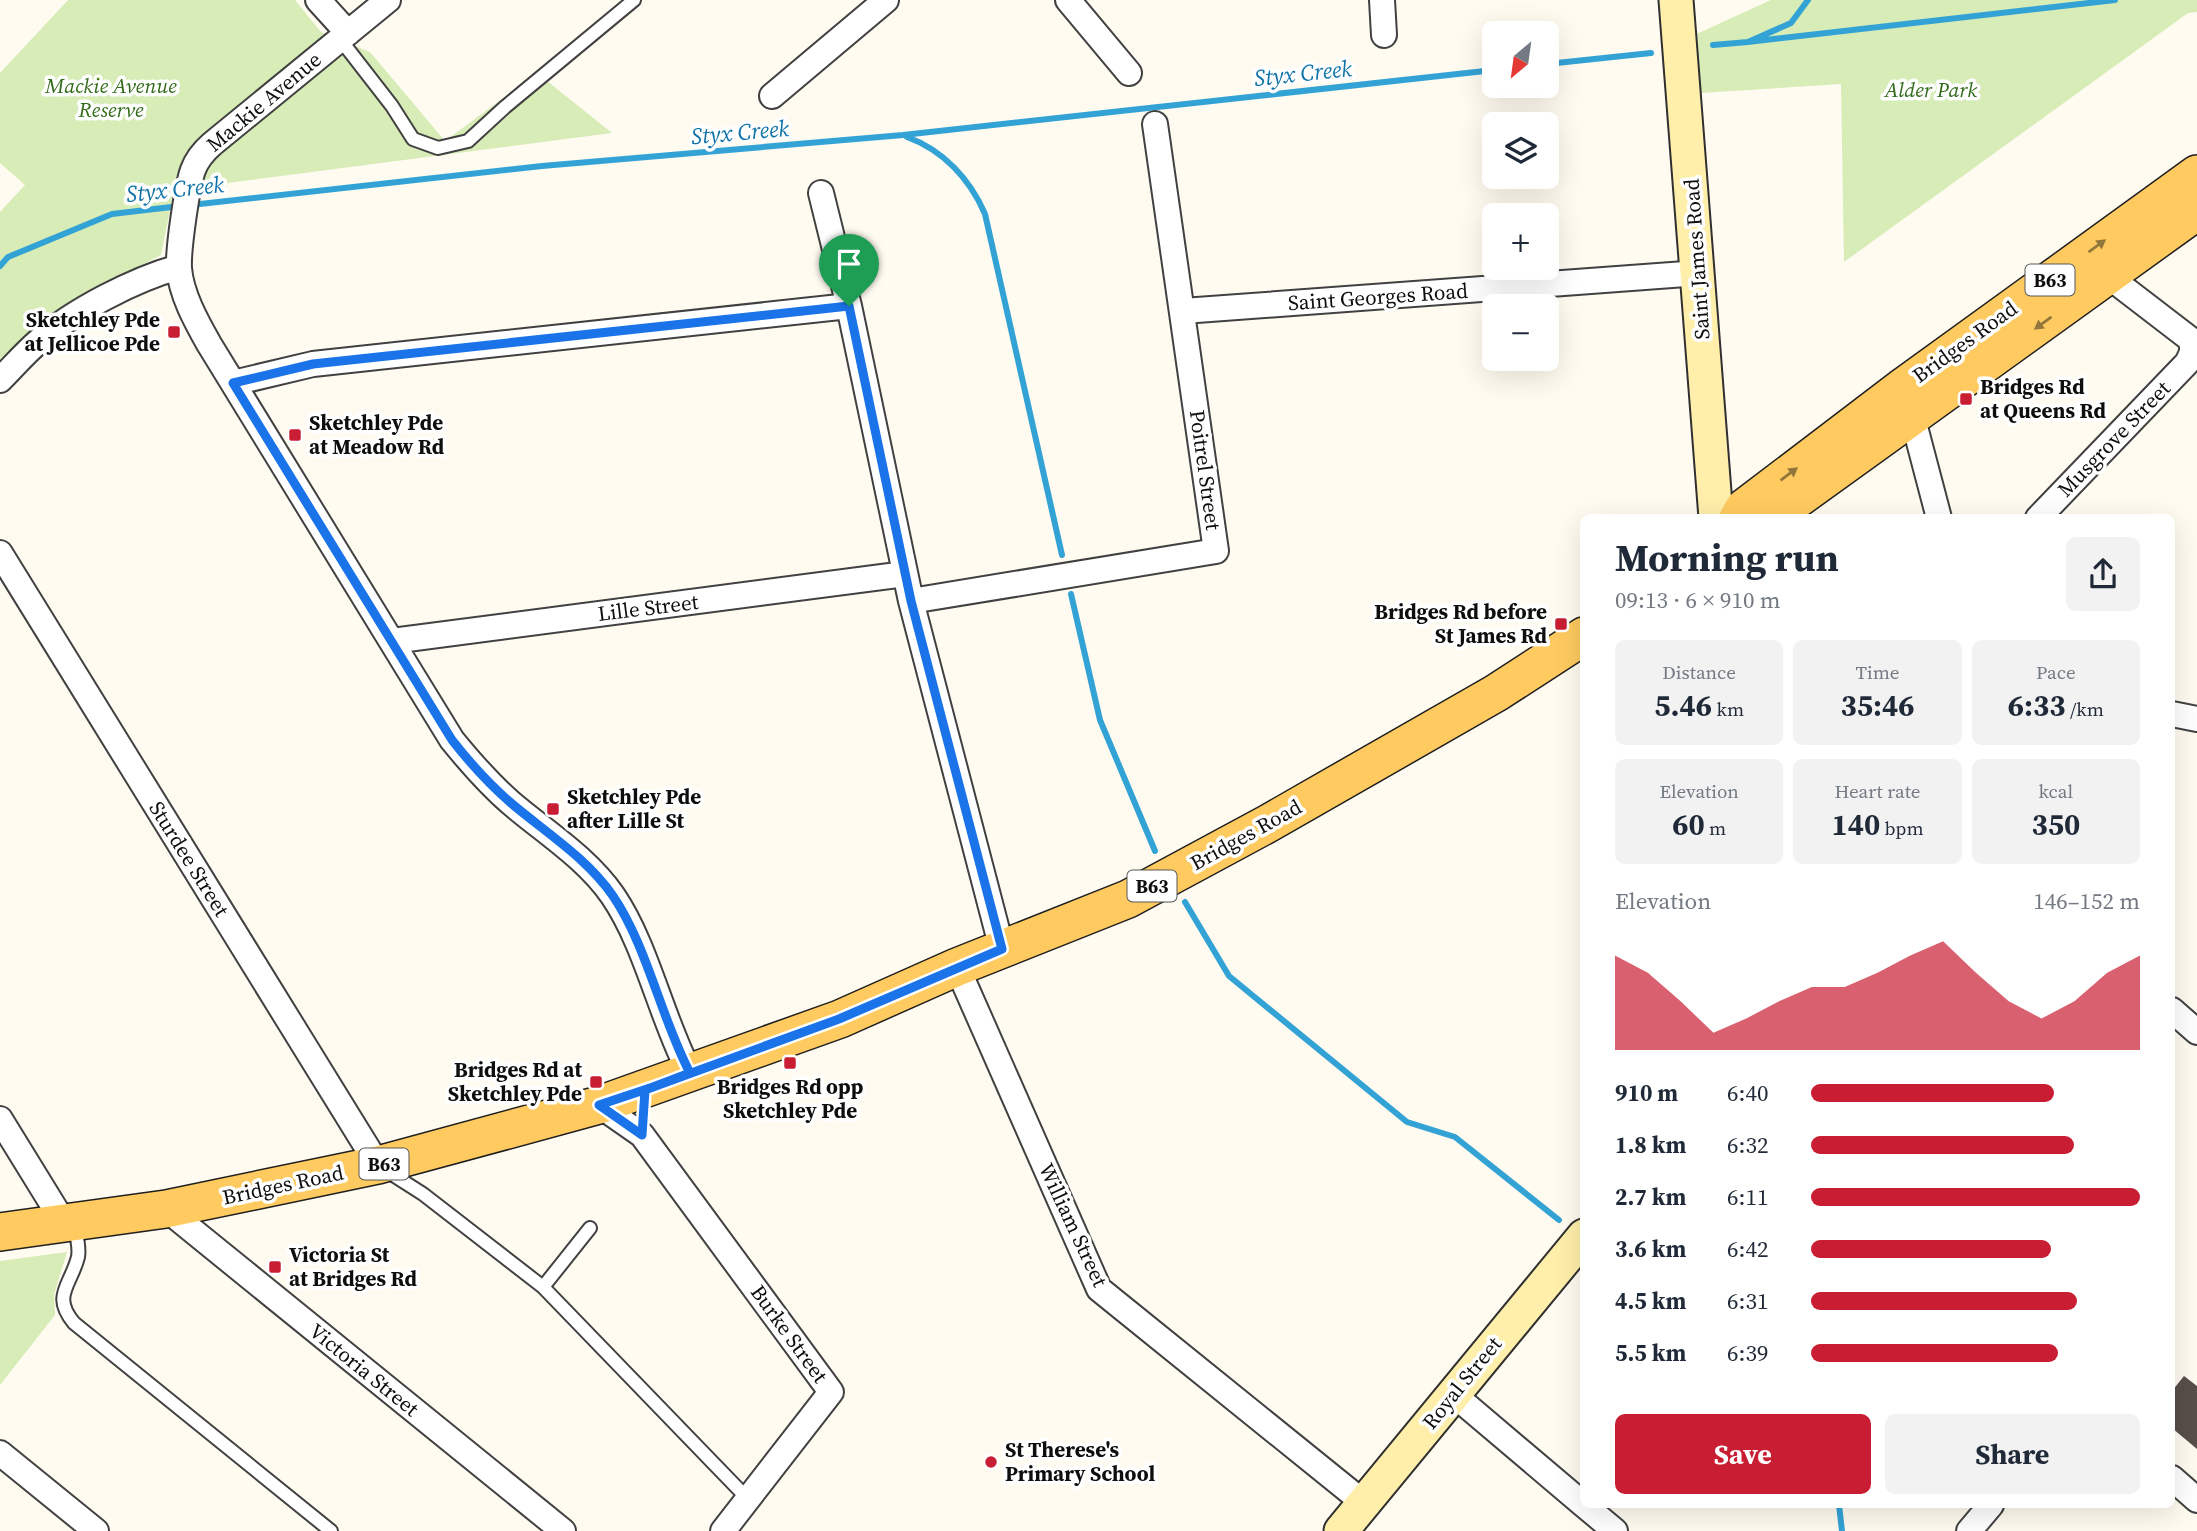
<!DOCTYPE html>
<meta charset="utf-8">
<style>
:root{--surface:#fff;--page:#f2f2f3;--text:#1f2937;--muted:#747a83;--accent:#c81d33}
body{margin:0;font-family:"Source Serif 4",serif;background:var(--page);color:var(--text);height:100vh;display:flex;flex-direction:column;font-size:26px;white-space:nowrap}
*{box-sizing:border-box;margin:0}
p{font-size:23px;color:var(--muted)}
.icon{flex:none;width:38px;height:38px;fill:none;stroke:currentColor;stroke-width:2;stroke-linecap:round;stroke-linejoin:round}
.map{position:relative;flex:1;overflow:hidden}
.panel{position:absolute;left:1580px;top:514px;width:595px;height:994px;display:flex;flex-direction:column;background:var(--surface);border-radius:10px;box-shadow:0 7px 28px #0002}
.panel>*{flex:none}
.needle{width:46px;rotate:209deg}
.tools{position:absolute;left:1482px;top:21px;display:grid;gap:14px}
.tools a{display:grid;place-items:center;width:77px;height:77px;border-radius:10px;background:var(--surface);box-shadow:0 7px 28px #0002;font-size:35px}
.pin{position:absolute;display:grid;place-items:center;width:60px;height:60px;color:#fff;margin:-72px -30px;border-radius:50% 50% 50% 0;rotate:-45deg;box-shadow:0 0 7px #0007}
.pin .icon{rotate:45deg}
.round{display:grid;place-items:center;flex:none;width:74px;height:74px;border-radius:10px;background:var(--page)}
.overview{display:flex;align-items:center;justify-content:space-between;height:119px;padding:0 35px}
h1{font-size:38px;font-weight:700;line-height:52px}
.figures{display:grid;grid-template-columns:repeat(3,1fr);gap:10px;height:119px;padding:7px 35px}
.figures div{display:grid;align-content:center;border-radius:10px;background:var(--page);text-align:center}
.figures b{font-size:30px;font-weight:700}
.figures small{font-size:19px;font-weight:400}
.figures p{font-size:19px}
.chart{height:196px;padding:14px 35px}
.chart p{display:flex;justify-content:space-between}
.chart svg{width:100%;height:126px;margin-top:7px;fill:var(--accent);opacity:.7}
.cta{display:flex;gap:14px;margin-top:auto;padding:14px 35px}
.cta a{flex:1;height:80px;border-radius:10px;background:var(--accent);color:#fff;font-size:28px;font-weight:700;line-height:80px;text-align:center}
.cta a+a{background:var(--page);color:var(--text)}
ul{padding:0 35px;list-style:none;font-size:23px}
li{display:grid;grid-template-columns:112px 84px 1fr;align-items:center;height:52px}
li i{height:18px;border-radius:9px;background:var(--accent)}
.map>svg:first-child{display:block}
.green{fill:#d7ecb6}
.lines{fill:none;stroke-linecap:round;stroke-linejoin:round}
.stream{stroke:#33a3d6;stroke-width:6}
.building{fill:#584e4a}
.lane-casing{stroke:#414141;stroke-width:16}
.street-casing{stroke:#414141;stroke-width:28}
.secondary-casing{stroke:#303030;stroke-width:37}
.primary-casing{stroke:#1f1f1f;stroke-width:40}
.lane{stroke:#fff;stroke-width:12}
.street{stroke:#fff;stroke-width:24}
.secondary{stroke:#ffefab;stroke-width:33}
.primary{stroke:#ffcb60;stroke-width:37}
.oneway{fill:#93763b}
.route-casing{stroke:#fff;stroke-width:14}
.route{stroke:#1a73e8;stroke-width:9}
.poi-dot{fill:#c81d33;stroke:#fff;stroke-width:2.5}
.labels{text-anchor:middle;stroke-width:7;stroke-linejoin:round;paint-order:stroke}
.shield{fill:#fff;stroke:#565656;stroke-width:2}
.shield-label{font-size:19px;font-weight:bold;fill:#0e0e0e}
.park-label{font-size:21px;font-style:italic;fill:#326b1a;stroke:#fff}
.street-label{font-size:21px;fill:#0e0e0e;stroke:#fff}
.poi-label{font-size:21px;font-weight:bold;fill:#0e0e0e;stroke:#fff;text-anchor:start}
.water-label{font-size:23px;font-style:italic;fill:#0f73a9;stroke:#fff}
</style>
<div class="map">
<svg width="2197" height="1531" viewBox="0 0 2197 1531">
<rect width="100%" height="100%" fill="#fffbf0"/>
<path class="green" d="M68 0H295L321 32 370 52 445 141 537 73 612 133 174 190 161 255 54 311 0 370V212L25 185 0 163V73Z
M1771 0H2197V12L2188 13 1844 262 1841 84 1685 94 1679 42Z
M67 1252 54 1295 55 1315 0 1385V1261Z"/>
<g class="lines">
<path class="stream" d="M1748 42 2115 0
M1713 45 1748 42 1791 23 1808 0
M1547 64 1651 53
M907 137C943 150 970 179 985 214L1062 555
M191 205 542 166 903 135 1494 70
M0 266 8 257 112 214 180 206
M1071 594 1100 720 1155 851
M1185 902 1229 976 1407 1122 1455 1137 1559 1220
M1839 1505 1842 1531"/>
</g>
<path class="building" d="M2184 1376 2197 1386V1449L2172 1428V1391Z"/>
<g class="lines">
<defs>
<path id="lane" d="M340 39 392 106 413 139 438 148 468 141 505 107 634 0
M387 1171 423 1194 543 1287 748 1499
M74 1224C76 1234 80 1246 78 1257 71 1285 51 1296 74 1323L331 1531
M543 1287 590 1228"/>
<path id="street" d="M318 0 348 33
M388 0 212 144C204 151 197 159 193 170 187 186 178 250 179 268 181 294 196 321 209 344L452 740C470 762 489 784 511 803 545 832 587 858 613 896 647 946 661 1018 690 1073
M1068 0 1129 73
M1382 0 1384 35
M772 96 886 0
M821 193 849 306 911 601 1002 949
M1183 311 1699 273
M0 380C13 367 25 353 39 341 73 311 135 279 179 267
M233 383 313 364 849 306
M1909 404 1939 518
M2038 518 2187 363C2192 354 2194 349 2190 339L2108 276
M0 553 378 1165
M911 601 1216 551 1155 124
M392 641 905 574
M2172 714 2197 719
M957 967 1099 1289 1364 1503
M2172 1010 2197 1032
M599 1105 642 1135 831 1392 723 1531
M0 1119 64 1223
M166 1209 563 1531
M1453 1394 1584 1505
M0 1453 96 1531
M2172 1478 2197 1500
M1584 1505 1615 1531
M1969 1531 1991 1505"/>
<path id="secondary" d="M1676 0 1716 518
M1341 1531 1584 1236"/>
<path id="primary" d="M1738 518 1744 508 1903 387 2197 174
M1771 518 2197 211
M0 1232 166 1209 378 1165 599 1105 840 1019 957 967 1128 899 1269 823 1496 693 1584 636"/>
</defs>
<use href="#lane" class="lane-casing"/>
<use href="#street" class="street-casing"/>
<use href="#secondary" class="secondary-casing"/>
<use href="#primary" class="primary-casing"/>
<use href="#lane" class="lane"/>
<use href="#street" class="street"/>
<use href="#secondary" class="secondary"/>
<use href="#primary" class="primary"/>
</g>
<defs><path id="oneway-solid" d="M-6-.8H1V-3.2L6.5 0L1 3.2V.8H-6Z" transform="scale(1.75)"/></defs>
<g class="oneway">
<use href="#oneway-solid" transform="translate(2097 246) rotate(-36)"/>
<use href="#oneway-solid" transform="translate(2043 323) rotate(144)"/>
<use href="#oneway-solid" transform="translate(1789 474) rotate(-37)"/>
</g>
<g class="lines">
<defs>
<path id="route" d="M849 306 313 364 233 383 452 740C470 763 489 784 511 803 545 832 587 858 613 896 647 946 661 1018 690 1073L645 1090 642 1135 599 1105 653 1087 839 1019 1002 949 911 601 849 306"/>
</defs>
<use href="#route" class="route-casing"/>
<use href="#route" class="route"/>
</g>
<g class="poi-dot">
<rect x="167" y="325" width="14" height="14" rx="3.5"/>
<rect x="1959" y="392" width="14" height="14" rx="3.5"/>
<rect x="288" y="428" width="14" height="14" rx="3.5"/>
<rect x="1554" y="617" width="14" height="14" rx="3.5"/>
<rect x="546" y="802" width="14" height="14" rx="3.5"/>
<rect x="783" y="1056" width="14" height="14" rx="3.5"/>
<rect x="589" y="1075" width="14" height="14" rx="3.5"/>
<rect x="268" y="1260" width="14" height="14" rx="3.5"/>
<circle cx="991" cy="1462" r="7"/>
</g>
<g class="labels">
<g class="shield">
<rect x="2025.5" y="264.5" width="49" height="31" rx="5"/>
<rect x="1127.5" y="870.5" width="49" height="31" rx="5"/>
<rect x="359.5" y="1148.5" width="49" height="31" rx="5"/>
</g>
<g class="shield-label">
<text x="2050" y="287">B63</text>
<text x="1152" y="893">B63</text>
<text x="384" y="1171">B63</text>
</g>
<g class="park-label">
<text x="111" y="93">Mackie Avenue<tspan x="111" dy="24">Reserve</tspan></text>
<text x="1931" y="97">Alder Park</text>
</g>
<g class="street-label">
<text transform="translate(264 102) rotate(-40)" y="7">Mackie Avenue</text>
<text transform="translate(1697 259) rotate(-94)" y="7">Saint James Road</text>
<text transform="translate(1378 297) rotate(-4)" y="7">Saint Georges Road</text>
<text transform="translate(1965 342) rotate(-36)" y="7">Bridges Road</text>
<text transform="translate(2114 439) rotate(-46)" y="7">Musgrove Street</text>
<text transform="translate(1205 470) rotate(82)" y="7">Poitrel Street</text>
<text transform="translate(648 608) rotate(-7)" y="7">Lille Street</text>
<text transform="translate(1246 835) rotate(-29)" y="7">Bridges Road</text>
<text transform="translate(189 859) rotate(58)" y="7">Sturdee Street</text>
<text transform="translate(283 1185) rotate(-12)" y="7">Bridges Road</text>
<text transform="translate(1073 1225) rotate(65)" y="7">William Street</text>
<text transform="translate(789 1334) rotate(54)" y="7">Burke Street</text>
<text transform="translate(364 1370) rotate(39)" y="7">Victoria Street</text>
<text transform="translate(1462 1383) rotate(-51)" y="7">Royal Street</text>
</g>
<g class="poi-label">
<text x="160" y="327" text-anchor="end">Sketchley Pde<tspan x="160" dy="24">at Jellicoe Pde</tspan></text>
<text x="1980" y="394">Bridges Rd<tspan x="1980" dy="24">at Queens Rd</tspan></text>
<text x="309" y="430">Sketchley Pde<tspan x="309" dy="24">at Meadow Rd</tspan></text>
<text x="1547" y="619" text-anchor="end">Bridges Rd before<tspan x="1547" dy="24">St James Rd</tspan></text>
<text x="567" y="804">Sketchley Pde<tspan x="567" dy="24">after Lille St</tspan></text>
<text x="582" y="1077" text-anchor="end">Bridges Rd at<tspan x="582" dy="24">Sketchley Pde</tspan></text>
<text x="790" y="1094" text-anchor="middle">Bridges Rd opp<tspan x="790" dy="24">Sketchley Pde</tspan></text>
<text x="289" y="1262">Victoria St<tspan x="289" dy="24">at Bridges Rd</tspan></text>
<text x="1005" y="1457">St Therese's<tspan x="1005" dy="24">Primary School</tspan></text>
</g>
<g class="water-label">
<text transform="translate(1303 73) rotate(-6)" y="8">Styx Creek</text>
<text transform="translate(740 132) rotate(-5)" y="8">Styx Creek</text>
<text transform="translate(175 189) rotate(-6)" y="8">Styx Creek</text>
</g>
</g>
</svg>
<div class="tools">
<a><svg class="needle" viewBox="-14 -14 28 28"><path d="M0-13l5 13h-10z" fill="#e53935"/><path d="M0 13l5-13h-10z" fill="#747a83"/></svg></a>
<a><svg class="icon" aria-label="layers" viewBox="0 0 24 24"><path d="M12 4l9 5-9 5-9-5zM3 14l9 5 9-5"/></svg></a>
<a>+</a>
<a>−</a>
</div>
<div class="pin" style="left:849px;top:306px;background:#1e9e55"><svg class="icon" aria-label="arrive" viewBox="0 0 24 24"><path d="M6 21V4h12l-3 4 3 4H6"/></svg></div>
<section class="panel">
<div class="overview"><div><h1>Morning run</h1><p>09:13 · 6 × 910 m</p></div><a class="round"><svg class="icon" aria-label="share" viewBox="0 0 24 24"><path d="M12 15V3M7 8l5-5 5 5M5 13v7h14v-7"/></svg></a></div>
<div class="figures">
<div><p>Distance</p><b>5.46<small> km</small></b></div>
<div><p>Time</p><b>35:46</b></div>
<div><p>Pace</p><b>6:33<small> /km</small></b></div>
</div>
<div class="figures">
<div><p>Elevation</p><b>60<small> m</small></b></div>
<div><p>Heart rate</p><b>140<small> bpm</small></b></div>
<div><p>kcal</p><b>350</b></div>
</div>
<div class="chart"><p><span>Elevation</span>146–152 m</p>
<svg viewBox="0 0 160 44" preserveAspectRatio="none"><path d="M0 44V11L10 17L20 27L30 38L40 33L50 27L60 22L70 22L80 17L90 11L100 6L110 17L120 27L130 33L140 27L150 17L160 11V44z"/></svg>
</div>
<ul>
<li><b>910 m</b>6:40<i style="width:74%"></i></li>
<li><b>1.8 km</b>6:32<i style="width:80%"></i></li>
<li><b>2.7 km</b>6:11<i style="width:100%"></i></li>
<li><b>3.6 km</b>6:42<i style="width:73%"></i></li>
<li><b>4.5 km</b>6:31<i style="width:81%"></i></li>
<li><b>5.5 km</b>6:39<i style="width:75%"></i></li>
</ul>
<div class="cta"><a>Save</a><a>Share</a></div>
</section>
</div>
